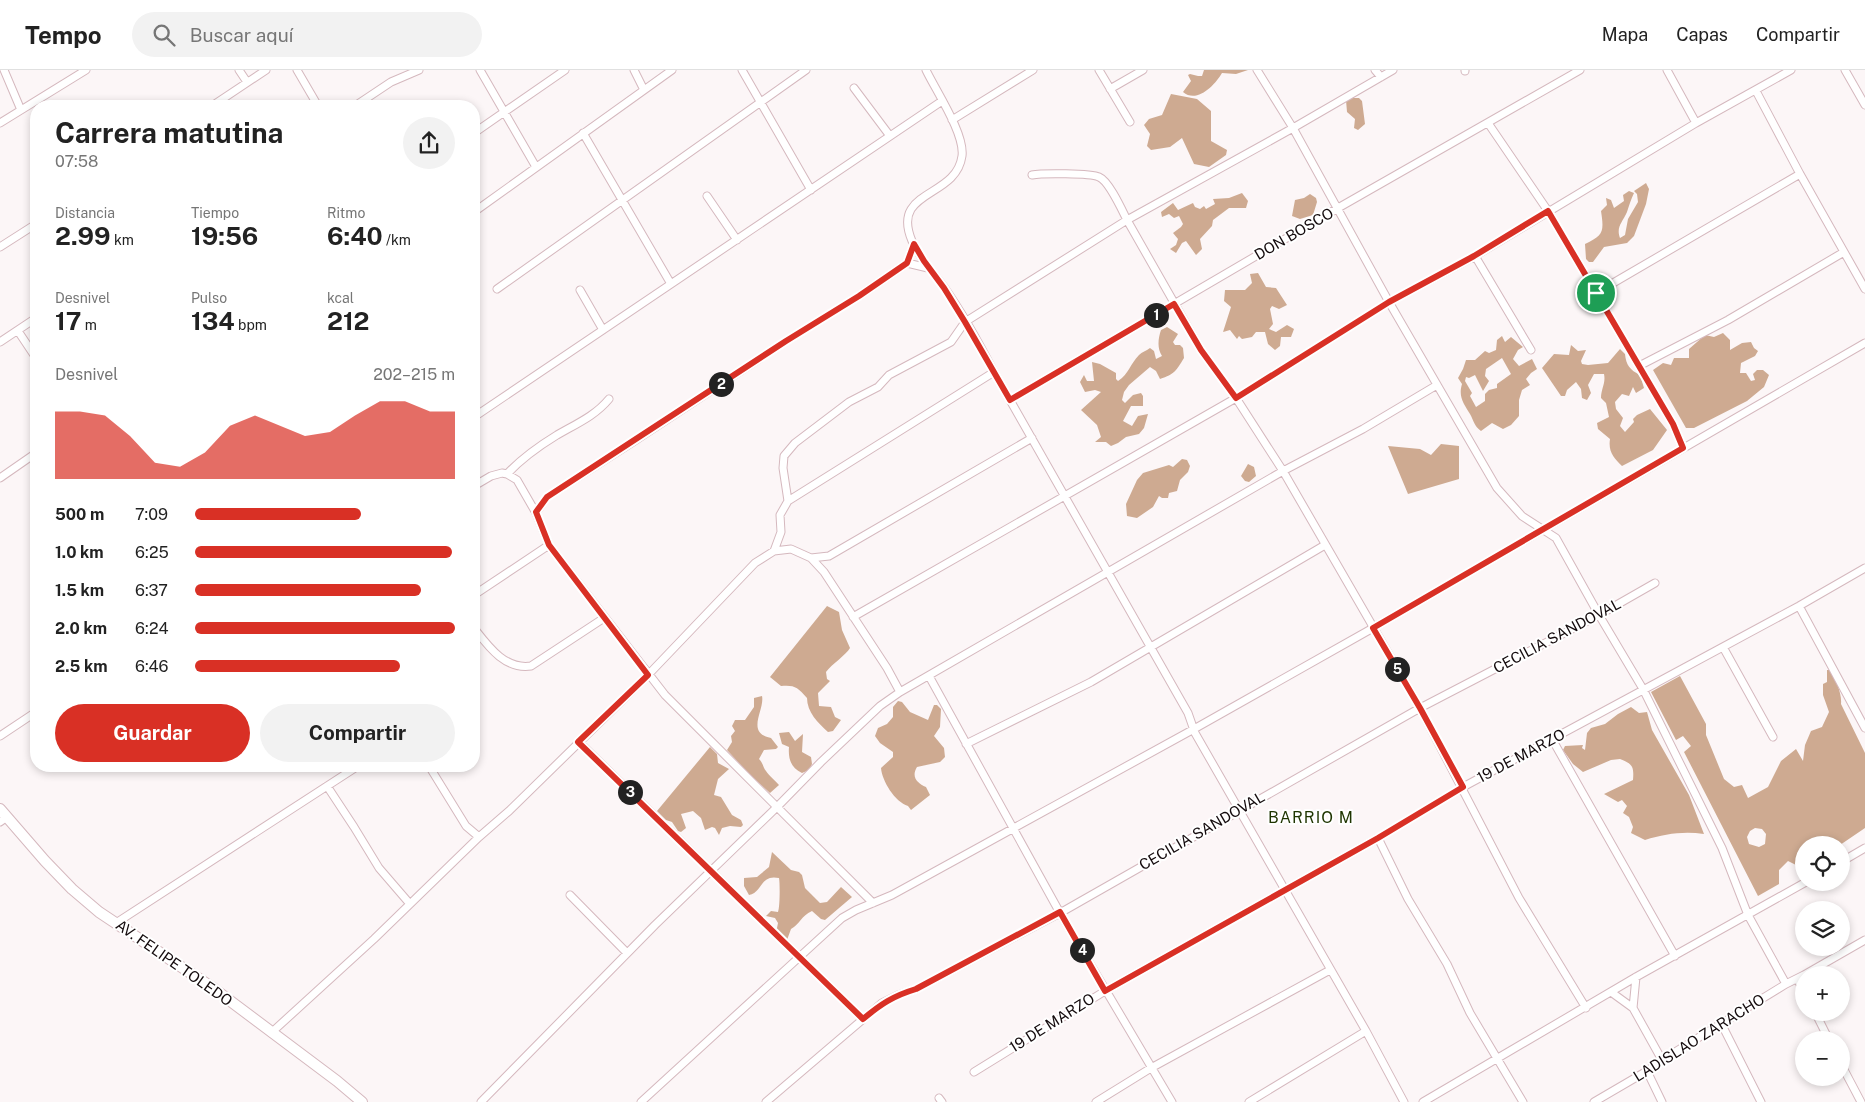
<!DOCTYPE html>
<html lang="es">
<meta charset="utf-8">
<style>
:root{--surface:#fff;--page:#f2f2f2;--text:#222;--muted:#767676;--line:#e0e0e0;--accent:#d93025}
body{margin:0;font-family:"Public Sans",sans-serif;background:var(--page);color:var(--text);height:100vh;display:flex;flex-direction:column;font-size:19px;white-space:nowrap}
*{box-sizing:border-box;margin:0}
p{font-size:16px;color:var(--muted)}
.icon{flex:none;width:28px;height:28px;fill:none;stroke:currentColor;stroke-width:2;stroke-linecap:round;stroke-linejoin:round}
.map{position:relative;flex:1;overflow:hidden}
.sheet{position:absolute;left:30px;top:30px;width:450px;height:672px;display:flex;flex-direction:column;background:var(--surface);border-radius:20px;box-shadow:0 2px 8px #0003}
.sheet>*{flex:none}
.buttons{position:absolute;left:1795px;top:766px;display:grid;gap:10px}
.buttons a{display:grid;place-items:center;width:55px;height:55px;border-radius:50%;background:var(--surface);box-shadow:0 2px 8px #0003;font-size:25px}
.pin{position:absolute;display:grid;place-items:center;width:42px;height:42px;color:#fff;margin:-21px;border:2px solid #fff;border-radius:50%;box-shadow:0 1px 5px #0007}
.km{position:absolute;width:25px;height:25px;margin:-12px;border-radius:50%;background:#222;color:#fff;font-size:14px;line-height:25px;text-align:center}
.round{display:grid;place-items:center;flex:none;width:52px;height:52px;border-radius:26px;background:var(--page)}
.overview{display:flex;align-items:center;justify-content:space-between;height:85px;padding:0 25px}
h1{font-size:28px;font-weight:700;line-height:38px}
.metrics{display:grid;grid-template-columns:repeat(3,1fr);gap:8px;height:85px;padding:5px 25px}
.metrics div{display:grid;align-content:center}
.metrics b{font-size:25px;font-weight:700}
.metrics small{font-size:14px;font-weight:400}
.metrics p{font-size:14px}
.chart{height:140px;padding:10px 25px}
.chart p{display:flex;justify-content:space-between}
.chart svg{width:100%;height:90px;margin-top:5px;fill:var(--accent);opacity:.7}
.button{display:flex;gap:10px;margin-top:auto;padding:10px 25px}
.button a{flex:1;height:58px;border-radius:30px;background:var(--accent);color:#fff;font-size:20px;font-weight:700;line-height:58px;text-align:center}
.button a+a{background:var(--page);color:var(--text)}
ul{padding:0 25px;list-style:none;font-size:16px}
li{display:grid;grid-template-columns:80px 60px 1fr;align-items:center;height:38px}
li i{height:12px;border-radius:6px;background:var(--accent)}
header{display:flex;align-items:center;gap:30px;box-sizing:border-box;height:70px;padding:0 25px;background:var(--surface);border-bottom:1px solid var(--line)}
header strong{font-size:24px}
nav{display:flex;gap:28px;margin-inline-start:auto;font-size:18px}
.search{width:350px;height:45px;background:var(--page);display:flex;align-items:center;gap:12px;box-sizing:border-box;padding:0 18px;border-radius:28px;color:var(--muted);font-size:19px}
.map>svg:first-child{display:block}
.forest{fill:#ceaa91;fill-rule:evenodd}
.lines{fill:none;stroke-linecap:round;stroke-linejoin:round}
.minor-casing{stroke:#d5b8be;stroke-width:9}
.secondary-casing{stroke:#d5b8be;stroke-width:12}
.minor{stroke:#fff;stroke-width:7}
.secondary{stroke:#fff;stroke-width:10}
.route-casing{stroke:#fff;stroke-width:10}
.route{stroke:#d93025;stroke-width:6}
.labels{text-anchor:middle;stroke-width:4;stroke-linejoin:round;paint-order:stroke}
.street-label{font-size:15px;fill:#140b0d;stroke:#fff}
.neighbourhood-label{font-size:16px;letter-spacing:1px;fill:#1f3501;stroke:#fff}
</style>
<header>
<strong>Tempo</strong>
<div class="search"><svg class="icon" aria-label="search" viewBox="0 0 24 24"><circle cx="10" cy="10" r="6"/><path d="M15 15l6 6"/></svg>Buscar aquí</div>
<nav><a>Mapa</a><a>Capas</a><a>Compartir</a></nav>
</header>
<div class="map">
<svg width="1865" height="1032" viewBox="0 0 1865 1032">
<rect width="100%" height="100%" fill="#fcf6f7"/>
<path class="forest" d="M1204 0H1248L1236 4 1222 3C1215 15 1197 34 1183 22L1191 11 1188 5 1190 4 1198 6H1202Z
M1171 24 1197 29 1211 41V71L1227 80 1226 85 1209 97 1194 94 1182 68 1170 77 1151 80 1147 76 1150 64 1144 55 1149 49 1162 45Z
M1352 28H1359L1362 31 1365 54 1358 60 1354 58 1355 49 1347 42 1346 30Z
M1646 113 1649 119 1646 134 1634 166 1627 173 1604 177 1593 192H1589L1586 189 1585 174C1604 165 1604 161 1601 141L1607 135 1606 128 1611 130 1614 138 1624 131 1623 125 1629 121 1634 123C1631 129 1629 136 1627 142 1622 153 1616 157 1620 168L1625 165 1628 149 1638 132 1637 124 1634 121Z
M1242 123 1248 131 1246 138H1229L1213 150 1212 156 1200 169 1202 179 1196 185 1186 171 1182 173 1176 183 1170 179 1176 175 1178 169 1173 163 1181 157 1183 154 1179 146 1174 148 1169 144 1162 147 1161 142 1173 133 1178 140 1193 133 1195 137 1200 139 1204 136 1206 139 1215 134 1213 129 1229 128Z
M1310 124 1316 128 1317 132 1313 145 1300 149 1292 146 1295 130 1304 128Z
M1258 203 1266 217 1276 218 1287 235 1279 239 1272 236 1270 239 1273 254 1269 259 1276 262 1287 255 1294 259 1291 267H1281L1280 276 1275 280 1268 274 1265 262H1256L1252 267 1242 269 1239 266 1237 269 1230 260 1223 262 1231 237 1224 231 1225 220H1245L1252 213 1250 204Z
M1167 257 1178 264 1173 272 1175 275H1180L1183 278 1184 288C1176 301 1175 304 1160 309L1156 301 1150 297 1129 315 1124 322 1122 330 1125 333 1133 325 1141 323 1143 326V336H1131L1123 351 1132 356 1138 346 1148 344 1144 358 1139 364 1126 367 1118 373 1111 376 1106 372H1095L1101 367 1097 355 1081 340 1101 322 1095 320 1085 322 1080 312 1084 305 1087 311H1094L1092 292 1100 294 1116 303V309L1118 311C1129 304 1130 294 1139 285 1142 282 1146 281 1150 278L1154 281 1156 289 1162 286C1157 278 1158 269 1161 260Z
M1723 263 1730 270V280L1742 273 1751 272 1754 278 1758 281 1755 286 1741 293 1740 303H1746L1751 311 1755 310 1753 304 1757 300H1763L1769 305 1764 317 1747 331 1694 358H1686L1653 300 1663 293 1671 295 1674 288H1689V279L1705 265 1714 267Z
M1502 266 1505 272 1511 267 1523 277 1518 280 1513 289 1519 296 1532 289 1537 299 1531 303 1526 309 1530 315 1522 320 1519 330V346L1511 355 1503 359 1492 353 1481 361C1474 356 1474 351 1470 344 1464 334 1458 327 1462 314L1458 308 1463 299 1466 290H1475L1485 281 1489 283 1496 280 1497 270ZM1502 288 1511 304 1497 314V318L1489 320 1485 324V331L1476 337 1470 326 1472 323 1465 311 1466 307 1469 308 1475 305 1483 321 1489 311 1485 306 1486 299Z
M1571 275 1578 281 1586 280 1581 291 1582 294 1588 295 1608 293 1620 279 1625 284C1626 295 1630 300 1640 305L1644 318 1636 323 1633 317 1629 326 1622 324 1615 332 1616 339 1623 348 1620 356 1625 362 1634 352 1633 349 1637 345 1650 339 1667 360 1653 380 1622 396C1614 388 1608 382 1610 369L1598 359 1597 353 1609 347 1606 333 1601 328C1601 319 1606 313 1604 304H1594L1588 315 1591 323 1587 330 1582 328 1581 319 1576 312 1567 320 1565 326H1561L1542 298 1554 284 1569 285Z
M1441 374 1459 376V409L1408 424 1388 376 1420 379 1431 385Z
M1182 389 1187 390 1190 396 1188 402 1180 410 1177 421 1169 423 1168 428H1162L1159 426 1153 437 1137 448 1127 446 1126 434 1137 410 1143 403 1169 395 1173 397Z
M1248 394 1254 397 1256 406 1249 412 1245 411 1241 406Z
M827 536 839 542 842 560 850 578C846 585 832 594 826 602L827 609 830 611 818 623 819 636 831 637 835 647 841 650 833 661 828 662C818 653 807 642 807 628 797 617 795 615 781 616L770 607Z
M1827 600H1831C1836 611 1842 623 1841 634L1865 683V758L1840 775H1804V799L1788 791 1779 800V814L1758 826 1684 682 1691 676 1683 666 1676 670 1651 622 1680 606 1706 654V665L1724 709 1734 717 1742 715 1748 728 1768 717 1781 691 1796 679 1803 691 1805 675 1811 661 1822 657 1829 642 1823 625V614L1827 612ZM1755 758 1762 759 1766 764 1765 774 1759 777 1749 774 1747 767 1750 761Z
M762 626C765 640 745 663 771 668L778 677 776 679 764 680 759 689C763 693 763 697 766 701 769 706 775 710 779 715L770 723 750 705 727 680 732 672 731 666 735 661 732 656 735 650H745L754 637V628Z
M898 631 902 632 910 642 928 650 934 635H937L941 639 940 657 934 666 944 678 945 687 940 692 917 697C911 707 917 713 926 717L930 725 911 740 908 736C895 732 882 711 881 698L893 687V682L880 673 875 666 878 658 887 654 893 647V637Z
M1631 637 1639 643 1647 642 1652 660 1689 725 1704 764C1683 761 1665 764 1645 770L1631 763 1633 757 1629 747 1623 743 1627 736 1622 730 1618 732 1604 724 1633 710C1634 697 1633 694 1620 689L1611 690 1583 702 1573 694 1563 680 1565 676 1583 675 1582 678 1585 680 1587 663 1591 658 1605 654 1618 644Z
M789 662 795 671 803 664 802 682 811 687 812 694 809 700 802 703C791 698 788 689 789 677L782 674 779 663Z
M710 677 717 684 718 693 729 699 718 709 714 725 721 727 732 745 741 750 743 755 741 757 730 756 722 758 719 765 715 758 712 757 705 760 701 748 693 741 681 744 686 758 681 762 678 761 672 752 666 750 657 741Z
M772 782 791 800 799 802 802 805 805 818 820 833 827 832 841 817 852 827 825 850 821 849 812 841C801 846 800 854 791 859L787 870 776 863 778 853 775 848 766 846 771 841 778 842C780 837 780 813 779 808 760 804 763 822 749 825L744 816V808L757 807 769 797Z"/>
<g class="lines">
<defs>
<path id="minor" d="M4 0 21 40
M239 0 247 12
M297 0 318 36
M480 0 536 97
M634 0 644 20
M742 0 811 120
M926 0C936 21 965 64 962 86 956 129 890 119 912 171 920 189 933 202 944 217 963 244 979 273 994 302 1059 416 1123 530 1188 643L1195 663 1366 961 1404 1032
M1099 0 1130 52
M1257 0 1293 58 1389 232 1497 418 1522 446 1556 468 1599 545 1643 619 1722 778 1748 845 1786 914
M1375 0 1381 7
M1465 0V1
M1667 0 1696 53
M1845 0 1865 35
M854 18 890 66
M1110 19 1143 0
M1756 21 1800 104 1865 219
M212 36 266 0
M355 36 391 12 419 0
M952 50 1033 0
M0 53 86 0
M1488 53 1548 141 1673 354 1683 378
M474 63 565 0
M583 63 671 214
M1032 105C1041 103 1091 103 1099 107 1109 111 1122 140 1127 150L1293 58 1393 0
M707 126 737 170
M474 142 672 0
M0 177 36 154
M1475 186 1531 280
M907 193 928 198
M497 219 806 0
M580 220 603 260
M1596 223 1800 104
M18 261 36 288
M0 272 36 248
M1639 296 1728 250 1844 182
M1010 330 1338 138 1580 0
M474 347 942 31
M507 404C522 388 539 376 557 365 576 354 595 346 609 329
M0 408 36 383
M474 416 491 406 502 403 507 404 517 410 536 443 549 475 665 625 873 833
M788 431 994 302
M536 443 547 427 633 372 786 271 859 226 907 193 914 174
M774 481 781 462 780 445 788 431 783 398 784 386 795 373 849 332 878 317 889 305 951 272 965 252 1127 150 1201 280 1236 328 1283 401 1420 638 1519 828 1586 938
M811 488 829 486 1032 368
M474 525 549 475
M1799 536 1865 658
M853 547 1236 328 1389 232 1475 186 1696 53 1791 0
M474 558C488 576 505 600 531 596L604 548
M1723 577 1773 667
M929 606 1060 843 1172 1032
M0 666 36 642
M1552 669 1675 886
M579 672 863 949
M966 674 1091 612 1325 475
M429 696 466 756 479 767
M327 716 354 757 379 798 410 834
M0 752 7 747
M1378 768 1408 829 1447 894 1470 943 1523 1032
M1841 792 1865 778
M570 825 627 883
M116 853 358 696
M1804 905 1865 870
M1636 907 1633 938 1662 990
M1797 909 1804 921
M1611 922 1633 938
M1815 942 1829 970
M1722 955 1761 1032
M271 963 374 869 479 767 509 741 648 605 755 493 774 481 791 479 811 488 824 502 887 598 900 622 1283 401 1363 359 1437 315
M1841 994 1861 1032
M1647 1001 1662 1032
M974 1002 1105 921 1378 768 1463 717 1799 536 1865 498
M939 1028 942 1032
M481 1032 655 855 777 737 821 692 880 636 900 622
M641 1032 842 848 856 840 892 825 1194 659 1373 558 1865 273
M766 1032 882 933 898 925 916 919 1060 843 1420 638 1599 545 1655 513
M1096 1032 1151 998 1330 900
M1249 1032 1366 961
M1423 1032 1636 907 1806 812
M1594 1032 1647 1001 1662 990 1786 914 1804 905"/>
<path id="secondary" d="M0 739 45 791 72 819 99 842 213 918 337 1011 362 1032"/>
</defs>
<use href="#minor" class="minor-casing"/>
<use href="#secondary" class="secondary-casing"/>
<use href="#minor" class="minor"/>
<use href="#secondary" class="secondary"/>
</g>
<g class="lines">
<defs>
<path id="route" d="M1548 141 1673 354 1683 378 1373 558 1420 638 1463 717 1378 768 1105 921 1060 842 916 919C893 926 881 934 863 949L578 672 648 605 549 475 536 442 547 427 786 271 859 226 907 193 914 174 924 191 944 218 965 252 1010 330 1174 234 1201 280 1236 328 1389 232 1474 186Z"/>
</defs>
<use href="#route" class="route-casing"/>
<use href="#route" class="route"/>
</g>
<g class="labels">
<g class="street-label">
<text transform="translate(1294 164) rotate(-30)" y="5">DON BOSCO</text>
<text transform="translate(1557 566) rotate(-28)" y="5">CECILIA SANDOVAL</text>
<text transform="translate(1521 686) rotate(-28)" y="5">19 DE MARZO</text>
<text transform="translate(1202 761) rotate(-30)" y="5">CECILIA SANDOVAL</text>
<text transform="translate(174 893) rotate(35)" y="5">AV. FELIPE TOLEDO</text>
<text transform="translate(1052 953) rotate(-32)" y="5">19 DE MARZO</text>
<text transform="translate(1699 968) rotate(-32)" y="5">LADISLAO ZARACHO</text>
</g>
<g class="neighbourhood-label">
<text x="1311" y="753">BARRIO M</text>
</g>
</g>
</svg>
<div class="buttons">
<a><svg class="icon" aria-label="locate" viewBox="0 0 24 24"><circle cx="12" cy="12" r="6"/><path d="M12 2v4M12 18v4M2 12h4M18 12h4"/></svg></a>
<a><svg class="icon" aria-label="layers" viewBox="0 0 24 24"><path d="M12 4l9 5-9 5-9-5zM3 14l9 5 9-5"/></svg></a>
<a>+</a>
<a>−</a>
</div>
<div class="pin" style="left:1596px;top:223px;background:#1e9e55"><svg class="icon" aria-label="arrive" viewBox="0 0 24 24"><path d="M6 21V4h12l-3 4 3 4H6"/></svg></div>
<b class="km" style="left:1156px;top:245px">1</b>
<b class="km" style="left:721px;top:314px">2</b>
<b class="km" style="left:630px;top:722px">3</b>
<b class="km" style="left:1082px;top:880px">4</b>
<b class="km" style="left:1397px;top:599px">5</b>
<section class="sheet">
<div class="overview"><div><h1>Carrera matutina</h1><p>07:58</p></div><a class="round"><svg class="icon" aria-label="share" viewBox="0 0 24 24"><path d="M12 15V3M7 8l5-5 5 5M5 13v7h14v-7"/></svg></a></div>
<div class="metrics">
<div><p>Distancia</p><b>2.99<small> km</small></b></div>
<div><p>Tiempo</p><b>19:56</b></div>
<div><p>Ritmo</p><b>6:40<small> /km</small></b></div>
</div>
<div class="metrics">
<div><p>Desnivel</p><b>17<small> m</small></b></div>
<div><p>Pulso</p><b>134<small> bpm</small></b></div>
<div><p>kcal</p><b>212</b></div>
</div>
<div class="chart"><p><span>Desnivel</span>202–215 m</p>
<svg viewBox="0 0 160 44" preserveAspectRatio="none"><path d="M0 44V11L10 11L20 13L30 23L40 36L50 38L60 31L70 18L80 13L90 18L100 23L110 21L120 13L130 6L140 6L150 11L160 11V44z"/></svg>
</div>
<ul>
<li><b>500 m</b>7:09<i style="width:64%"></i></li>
<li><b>1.0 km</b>6:25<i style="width:99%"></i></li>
<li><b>1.5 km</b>6:37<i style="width:87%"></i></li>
<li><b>2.0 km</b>6:24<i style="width:100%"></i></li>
<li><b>2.5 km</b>6:46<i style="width:79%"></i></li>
</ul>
<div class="button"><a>Guardar</a><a>Compartir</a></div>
</section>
</div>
